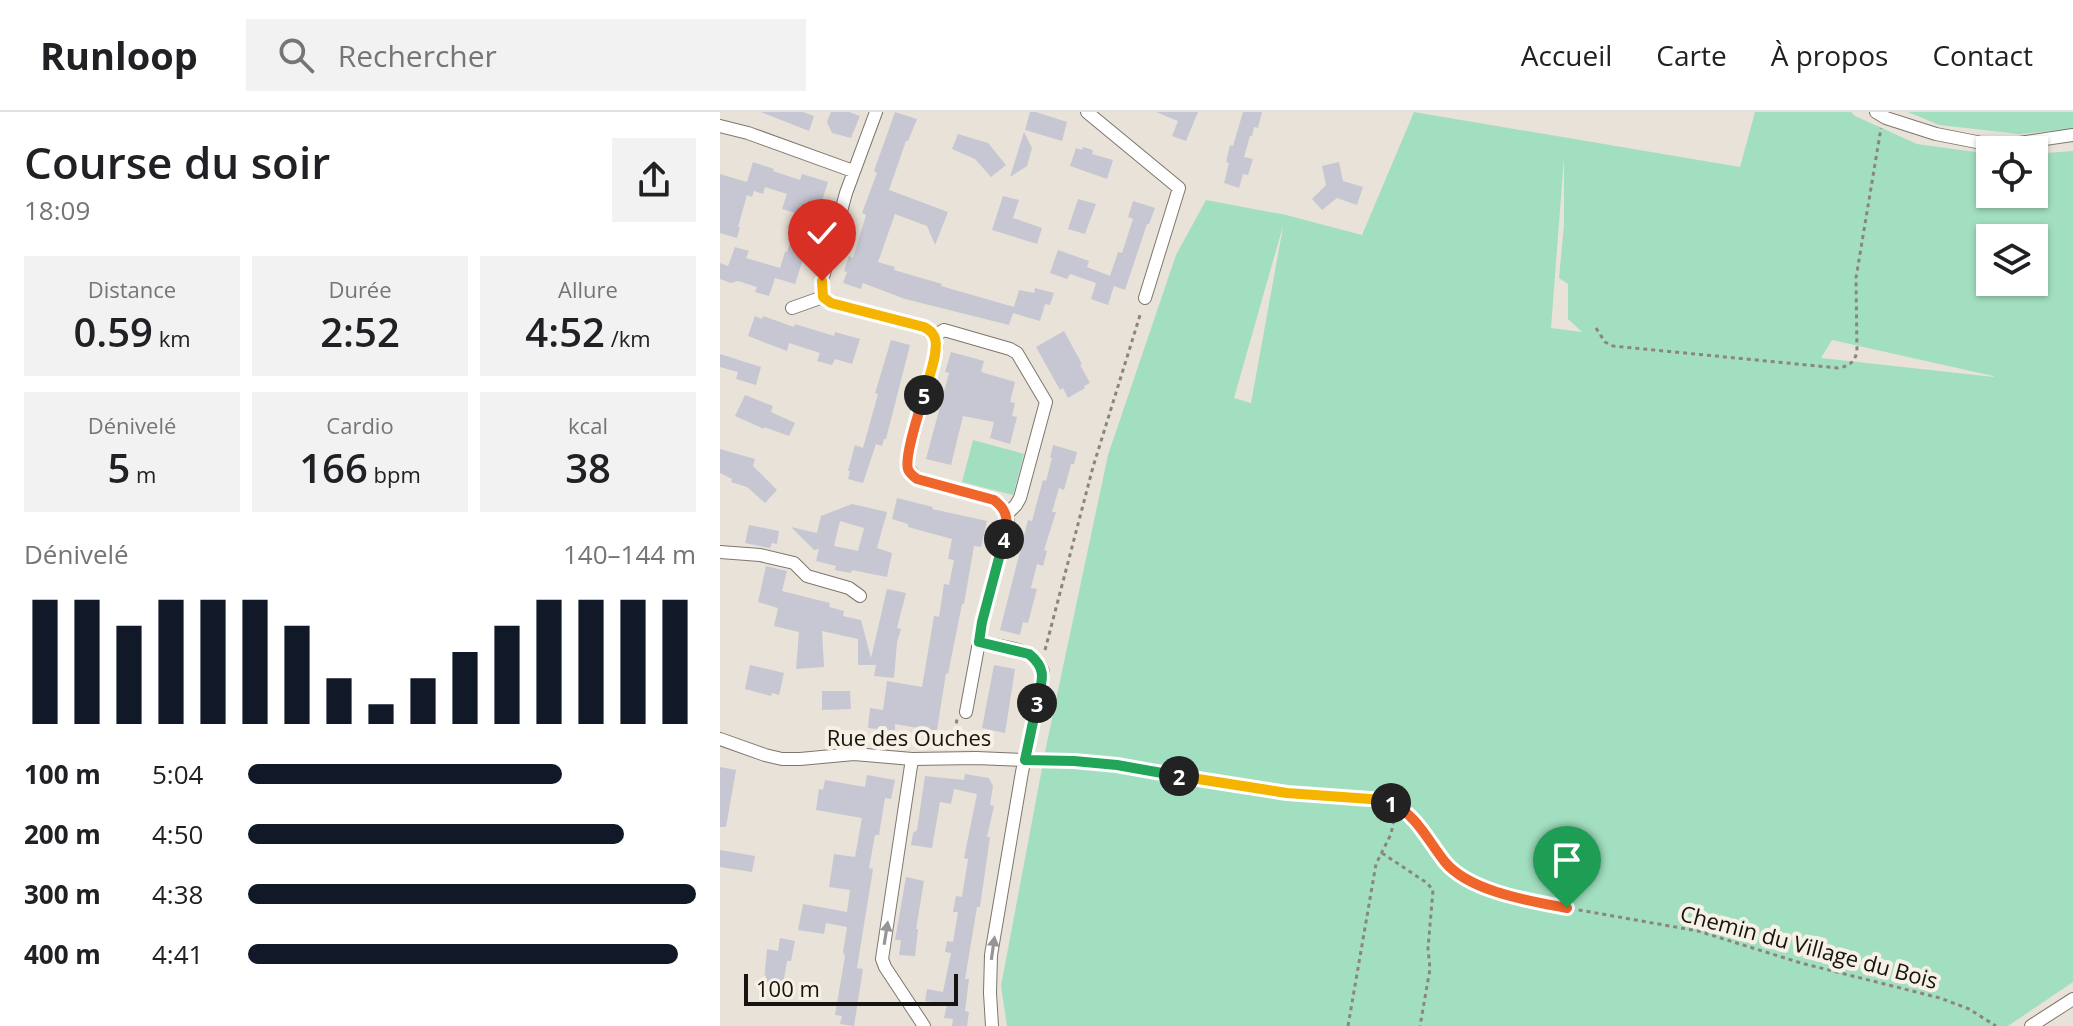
<!DOCTYPE html>
<html lang="fr">
<meta charset="utf-8">
<style>
:root{--surface:#fff;--page:#f2f2f2;--text:#202124;--muted:#757577;--line:#e0e0e0;--accent:#111827}
body{margin:0;font-family:"Open Sans",sans-serif;background:var(--page);color:var(--text);height:100vh;display:flex;flex-direction:column;font-size:30px;white-space:nowrap}
*{box-sizing:border-box;margin:0}
p{font-size:26px;color:var(--muted)}
.icon{flex:none;width:44px;height:44px;fill:none;stroke:currentColor;stroke-width:2;stroke-linecap:round;stroke-linejoin:round}
.map{position:relative;flex:1;overflow:hidden}
.side{display:flex;flex-direction:column;background:var(--surface);width:720px}
.side>*{flex:none}
.tools{position:absolute;left:1256px;top:24px;display:grid;gap:16px}
.tools a{display:grid;place-items:center;width:72px;height:72px;border-radius:0px;background:var(--surface);box-shadow:0 2px 6px #0004;font-size:40px}
.scale{position:absolute;left:24px;bottom:20px;width:214px;box-sizing:border-box;padding-left:8px;border:4px solid #161411;border-top:0;font-size:22px;line-height:28px;white-space:nowrap;color:#161411;-webkit-text-stroke:6px #f6f0e5;paint-order:stroke}
.pin{position:absolute;display:grid;place-items:center;width:68px;height:68px;color:#fff;margin:-82px -34px;border-radius:50% 50% 50% 0;rotate:-45deg;box-shadow:0 0 8px #0007}
.pin .icon{rotate:45deg}
.km{position:absolute;width:40px;height:40px;margin:-20px;border-radius:50%;background:#222;color:#fff;font-size:22px;line-height:40px;text-align:center}
.round{display:grid;place-items:center;flex:none;width:84px;height:84px;border-radius:0px;background:var(--page)}
.overview{display:flex;align-items:center;justify-content:space-between;height:136px;padding:0 24px}
h1{font-size:44px;font-weight:600;line-height:60px}
.figures{display:grid;grid-template-columns:repeat(3,1fr);gap:12px;height:136px;padding:8px 24px}
.figures div{display:grid;align-content:center;border-radius:0px;background:var(--page);text-align:center}
.figures b{font-size:40px;font-weight:600}
.figures small{font-size:22px;font-weight:400}
.figures p{font-size:22px}
.chart{height:224px;padding:16px 24px}
.chart p{display:flex;justify-content:space-between}
.chart svg{width:100%;height:144px;margin-top:8px;stroke:var(--accent);stroke-width:6}
ul{padding:0 24px;list-style:none;font-size:26px}
li{display:grid;grid-template-columns:128px 96px 1fr;align-items:center;height:60px}
li i{height:20px;border-radius:10px;background:var(--accent)}
header{display:flex;align-items:center;gap:48px;box-sizing:border-box;height:112px;padding:0 40px;background:var(--surface);border-bottom:2px solid var(--line)}
header strong{font-size:38px}
nav{display:flex;gap:44px;margin-inline-start:auto;font-size:28px}
.search{width:560px;height:72px;background:var(--page);display:flex;align-items:center;gap:20px;box-sizing:border-box;padding:0 28px;border-radius:0px;color:var(--muted);font-size:30px}
main{display:flex;flex:1;min-height:0}
.map>svg:first-child{display:block}
.green{fill:#a2dfc0;fill-rule:evenodd}
.building{fill:#c6c7d2;fill-rule:evenodd}
.lines{fill:none;stroke-linecap:round;stroke-linejoin:round}
.street-casing{stroke:#7c776d;stroke-width:14}
.path{stroke:#8a857e;stroke-width:3;stroke-dasharray:4 4;stroke-linecap:butt}
.street{stroke:#fff;stroke-width:12}
.oneway{fill:#969594}
.split-1-casing{stroke:#fff;stroke-width:16}
.split-2-casing{stroke:#fff;stroke-width:16}
.split-3-casing{stroke:#fff;stroke-width:16}
.split-4-casing{stroke:#fff;stroke-width:16}
.split-5-casing{stroke:#fff;stroke-width:16}
.split-6-casing{stroke:#fff;stroke-width:16}
.split-1{stroke:#f0652b;stroke-width:10}
.split-2{stroke:#f5b400;stroke-width:10}
.split-3{stroke:#22a559;stroke-width:10}
.split-4{stroke:#22a559;stroke-width:10}
.split-5{stroke:#f0652b;stroke-width:10}
.split-6{stroke:#f5b400;stroke-width:10}
.labels{text-anchor:middle;stroke-width:8;stroke-linejoin:round;paint-order:stroke}
.street-label{font-size:22px;fill:#161411;stroke:#f6f0e5}
</style>
<header>
<strong>Runloop</strong>
<div class="search"><svg class="icon" aria-label="search" viewBox="0 0 24 24"><circle cx="10" cy="10" r="6"/><path d="M15 15l6 6"/></svg>Rechercher</div>
<nav><a>Accueil</a><a>Carte</a><a>À propos</a><a>Contact</a></nav>
</header>
<main>
<section class="side">
<div class="overview"><div><h1>Course du soir</h1><p>18:09</p></div><a class="round"><svg class="icon" aria-label="share" viewBox="0 0 24 24"><path d="M12 15V3M7 8l5-5 5 5M5 13v7h14v-7"/></svg></a></div>
<div class="figures">
<div><p>Distance</p><b>0.59<small> km</small></b></div>
<div><p>Durée</p><b>2:52</b></div>
<div><p>Allure</p><b>4:52<small> /km</small></b></div>
</div>
<div class="figures">
<div><p>Dénivelé</p><b>5<small> m</small></b></div>
<div><p>Cardio</p><b>166<small> bpm</small></b></div>
<div><p>kcal</p><b>38</b></div>
</div>
<div class="chart"><p><span>Dénivelé</span>140–144 m</p>
<svg viewBox="0 0 160 44" preserveAspectRatio="none"><path d="M5 44V6M15 44V6M25 44V14M35 44V6M45 44V6M55 44V6M65 44V14M75 44V30M85 44V38M95 44V30M105 44V22M115 44V14M125 44V6M135 44V6M145 44V6M155 44V6"/></svg>
</div>
<ul>
<li><b>100 m</b>5:04<i style="width:70%"></i></li>
<li><b>200 m</b>4:50<i style="width:84%"></i></li>
<li><b>300 m</b>4:38<i style="width:100%"></i></li>
<li><b>400 m</b>4:41<i style="width:96%"></i></li>
</ul>
</section>
<div class="map">
<svg width="1353" height="914" viewBox="0 0 1353 914">
<rect width="100%" height="100%" fill="#e9e2d8"/>
<path class="green" d="M694 0 1020 55 1035 0H1131L1135 4 1197 32 1270 42V82H1314V42L1353 39V870L1288 914H287L281 874 326 635 388 343 456 143 486 88 566 103 642 123ZM844 46V113L839 166 848 172V207L862 220 831 216ZM563 114V115L531 291 514 286ZM1270 126H1314V170H1270ZM1112 228 1273 264 1274 265 1101 246Z
M1188 0H1353V17L1299 22 1219 13Z
M253 328 304 342 293 383 242 370Z"/>
<path class="building" d="M41 0H83L94 4 89 19Z
M111 0H129L140 4 131 26 112 21 107 10Z
M175 0 197 7 188 29H186L169 78 228 100 215 133 207 114 175 102 158 150 175 155 174 158 222 172 221 174 294 195 299 178 314 181 315 176 334 181 330 193 325 192 320 209 293 201 289 213 185 187 143 171 141 177 123 171 127 160 124 159 129 144 133 146 146 103 142 101 157 61 154 59Z
M310 0H316L347 10 342 29 305 18Z
M436 0H478L466 29 452 24 458 9Z
M523 0H542L538 16 534 15 532 24H530L524 45 533 47 528 63 523 62 519 76 504 71 509 51 506 50 510 33 513 34Z
M304 20 312 36 307 54 290 65Z
M238 22 268 31 286 53 271 65 255 47 232 37Z
M363 35 373 38 372 42 393 48 387 67 350 54 356 36 362 38Z
M33 50 54 57 53 59 80 68 82 62 108 70 75 172 55 166 49 184 35 180 37 175 18 169 11 171 0 167V151L8 154 15 135 29 139 26 146 60 156 65 140H67L79 102 62 97 67 82 45 75 43 82 34 79 32 85 27 83 18 115H20L17 126 0 121V62L27 70Z
M619 50 623 69 643 75 637 93 617 86 602 98 592 87 606 73 602 54Z
M283 84 299 88 293 106 322 116 317 132 272 118Z
M358 87 376 92 365 122 348 117Z
M413 89 435 96 429 112H427L405 178 394 174 388 193 371 187 376 171 350 162 347 167 330 161 338 138 369 149 367 155 390 164 398 140 402 141 413 107 408 105Z
M35 204 42 207 43 204 74 215 75 212 114 224 115 220 140 227 132 252 115 247 112 253 97 249 100 241 69 231 67 239 28 224Z
M344 219 362 252 360 253 370 271 364 274 365 276 348 286 343 276 340 278 316 235Z
M171 228 190 233 166 327H164L162 334 156 332 143 371 128 367 130 359H128L135 333 143 336 158 282 155 281Z
M231 240 264 249 261 260 295 270 290 290 295 291 292 304 297 305 290 332 270 326 274 310 243 304 231 353 206 347 229 261 225 260Z
M0 242 41 255 36 273 16 267 18 260 0 255Z
M25 283 53 294 51 300 75 311 69 324 44 315V317L15 304Z
M333 333 357 340 354 352H351L344 378 339 376 332 400H336L324 438 327 439 323 454 317 452 311 476 317 477 308 511 303 510 300 523 280 518 308 408 312 409 323 368 326 369 332 346H330Z
M0 337 35 347 33 354 57 378 45 391 27 375 11 370 12 367 0 361Z
M177 386 213 395 212 397 267 409 261 435 254 434 244 492H242L228 562 226 561 217 618 215 619 175 612V619L148 616 150 596 163 598 167 569 202 575 214 504 219 505 224 472 229 473 234 448 228 447 232 427 188 415V412L172 407Z
M132 392 167 400 157 436 172 441 167 465 132 458 131 461 115 458 116 454 96 449 99 437 94 438 71 415 97 421 101 404ZM120 409 144 416 138 439 114 434Z
M29 413 59 419 57 432 52 431 50 436 25 431Z
M46 454 67 459 62 479 110 491 109 495 124 499 123 504 141 508 151 546 167 477 186 481 177 516 181 517 177 530 174 566 154 564 156 553H138V527L102 519 104 555 76 557 79 520 54 514 58 496 38 490Z
M30 553 64 561 59 583 52 581 51 584 25 577Z
M274 553 295 557 285 621 262 616Z
M102 579H130L131 597 102 598Z
M0 655 16 658 6 715H0Z
M245 662 269 666 273 674 270 693 274 694 267 725H270L260 795H257L245 867H249L245 899 249 900 247 914H232L233 907 224 906 227 892 205 889 207 877 223 880 231 841 225 840 227 829 233 830 238 800H233L236 784 242 785 248 747 244 746 257 682 234 677 231 692 220 690 212 736 191 733 193 721 197 718 205 664 244 668Z
M147 663 175 668 171 687 165 686 159 723H155L149 756 153 757 137 856 143 857 134 914 120 912 122 904 115 903 125 844 123 840 127 815 106 811 104 822 78 818 83 792 127 800 130 778 109 775 114 742 135 745 142 706 96 698 99 677 103 678 105 668 145 675Z
M0 738 35 744 32 760 0 755Z
M186 765 204 769 196 817H198L195 844 179 843 181 828H175Z
M60 826 75 829 71 849H67L63 872 44 869 47 837 58 839Z"/>
<g class="lines">
<defs>
<path id="street" d="M156 0 126 81 102 169 103 185 111 191 204 215 214 224
M367 0 459 76 425 186
M1156 0 1166 6 1216 22 1262 31 1292 32 1353 23
M0 14 28 21 133 59
M72 196 103 185
M214 224 217 235 188 343 187 355 197 367 274 388 281 393 288 409 262 510 259 530C281 535 315 535 323 560L302 660 271 843 270 881 272 914
M214 224 224 218 290 237 297 241 326 290 300 386 296 393 287 402
M0 440 40 443 74 451 87 464 129 476 140 484
M246 600 259 530
M0 627 45 643 62 647H80L134 642 192 647 256 646 305 648
M192 647 162 847 165 855 204 914
M1311 914 1353 887"/>
</defs>
<use href="#street" class="street-casing"/>
<path class="path" d="M876 216 885 230 893 234 1118 256C1129 254 1134 251 1137 240L1136 166 1161 16
M325 538 373 355 421 200
M232 635 237 607
M316 648C380 649 441 662 505 672 558 681 611 684 664 688L677 693 694 706 726 751 738 761 762 774 797 787 978 819 1081 851 1220 886 1249 897 1276 914
M662 741 707 771 713 778 708 836 710 857 700 914
M628 914 656 752 671 722 677 693"/>
<use href="#street" class="street"/>
</g>
<defs><path id="oneway-solid" d="M-6-.8H1V-3.2L6.5 0L1 3.2V.8H-6Z" transform="scale(2)"/></defs>
<g class="oneway">
<use href="#oneway-solid" transform="translate(166 821) rotate(-81)"/>
<use href="#oneway-solid" transform="translate(273 836) rotate(-82)"/>
</g>
<g class="lines">
<defs>
<path id="split-1" d="M671 691C697 703 708 729 725 750 750 780 811 789 847 796"/>
<path id="split-2" d="M459 664 567 681 664 688 671 691"/>
<path id="split-3" d="M317 591 305 648 354 649 397 653 459 664"/>
<path id="split-4" d="M284 427 262 510 259 530 309 542C329 558 321 570 317 591"/>
<path id="split-5" d="M204 283C200 297 184 345 188 357 189 361 193 364 197 367L274 388C289 399 288 410 284 427"/>
<path id="split-6" d="M102 169 103 185 111 191 204 215C208 217 212 220 214 224 221 236 207 270 204 283"/>
</defs>
<use href="#split-1" class="split-1-casing"/>
<use href="#split-2" class="split-2-casing"/>
<use href="#split-3" class="split-3-casing"/>
<use href="#split-4" class="split-4-casing"/>
<use href="#split-5" class="split-5-casing"/>
<use href="#split-6" class="split-6-casing"/>
<use href="#split-1" class="split-1"/>
<use href="#split-2" class="split-2"/>
<use href="#split-3" class="split-3"/>
<use href="#split-4" class="split-4"/>
<use href="#split-5" class="split-5"/>
<use href="#split-6" class="split-6"/>
</g>
<g class="labels">
<g class="street-label">
<text x="189" y="634">Rue des Ouches</text>
<text transform="translate(1089 835) rotate(15)" y="8">Chemin du Village du Bois</text>
</g>
</g>
</svg>
<div class="tools">
<a><svg class="icon" aria-label="locate" viewBox="0 0 24 24"><circle cx="12" cy="12" r="6"/><path d="M12 2v4M12 18v4M2 12h4M18 12h4"/></svg></a>
<a><svg class="icon" aria-label="layers" viewBox="0 0 24 24"><path d="M12 4l9 5-9 5-9-5zM3 14l9 5 9-5"/></svg></a>
</div>
<div class="scale">100 m</div>
<div class="pin" style="left:847px;top:796px;background:#1e9e55"><svg class="icon" aria-label="arrive" viewBox="0 0 24 24"><path d="M6 21V4h12l-3 4 3 4H6"/></svg></div>
<div class="pin" style="left:102px;top:169px;background:#d93025"><svg class="icon" aria-label="check" viewBox="0 0 24 24"><path d="M5 12l5 5 9-10"/></svg></div>
<b class="km" style="left:671px;top:691px">1</b>
<b class="km" style="left:459px;top:664px">2</b>
<b class="km" style="left:317px;top:591px">3</b>
<b class="km" style="left:284px;top:427px">4</b>
<b class="km" style="left:204px;top:283px">5</b>
</div>
</main>
